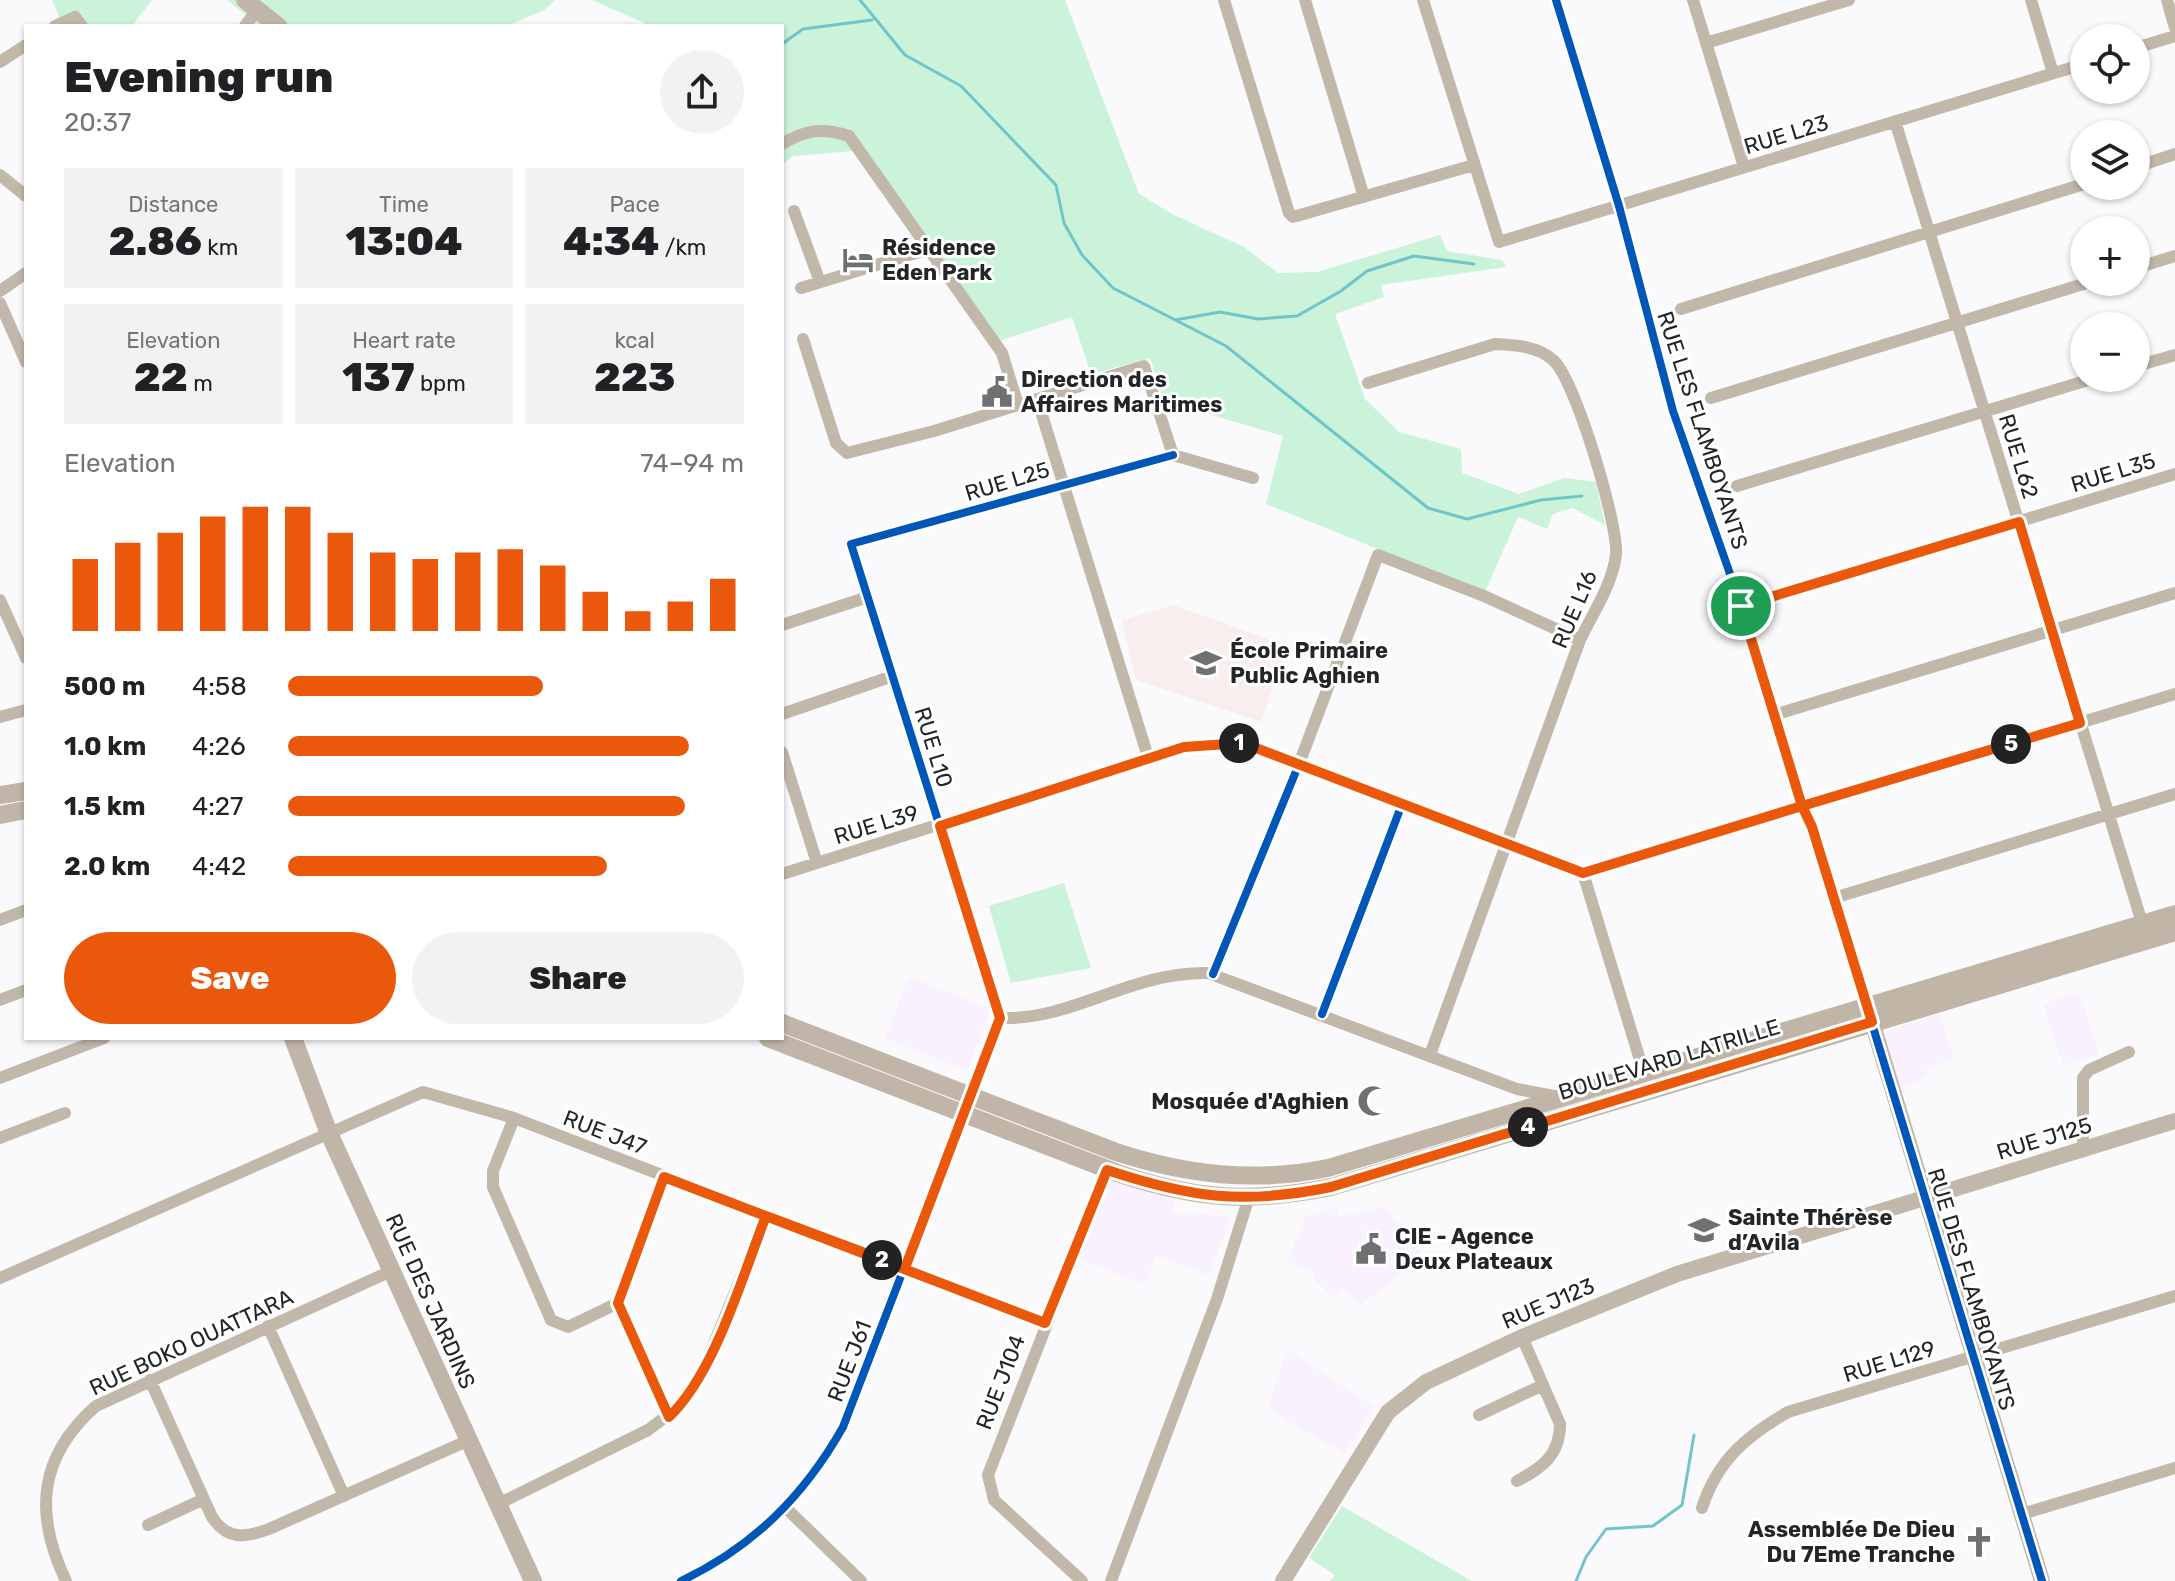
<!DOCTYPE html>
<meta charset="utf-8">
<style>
:root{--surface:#fff;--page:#f2f2f2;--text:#202124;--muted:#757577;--accent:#ea580c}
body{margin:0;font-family:Rubik,sans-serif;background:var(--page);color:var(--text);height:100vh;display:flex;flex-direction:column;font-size:30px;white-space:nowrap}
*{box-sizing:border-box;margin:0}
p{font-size:26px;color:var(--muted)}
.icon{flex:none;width:44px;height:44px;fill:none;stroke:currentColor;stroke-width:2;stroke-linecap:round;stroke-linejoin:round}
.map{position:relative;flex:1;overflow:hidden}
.details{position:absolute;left:24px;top:24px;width:760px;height:1016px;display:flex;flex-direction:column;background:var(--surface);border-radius:0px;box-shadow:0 2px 6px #0004}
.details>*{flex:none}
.fabs{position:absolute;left:2070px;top:24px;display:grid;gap:16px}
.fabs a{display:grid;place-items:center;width:80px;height:80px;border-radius:50%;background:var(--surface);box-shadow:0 2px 6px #0004;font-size:40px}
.pin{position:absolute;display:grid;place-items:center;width:68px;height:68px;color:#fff;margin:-34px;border:4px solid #fff;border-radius:50%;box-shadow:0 2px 8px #0007}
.km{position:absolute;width:40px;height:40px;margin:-20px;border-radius:50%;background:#222;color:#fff;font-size:22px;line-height:40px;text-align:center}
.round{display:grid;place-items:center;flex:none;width:84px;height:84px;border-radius:42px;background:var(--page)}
.head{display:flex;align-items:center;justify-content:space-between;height:136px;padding:0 40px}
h1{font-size:44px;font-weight:800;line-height:60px}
.metrics{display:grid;grid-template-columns:repeat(3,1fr);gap:12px;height:136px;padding:8px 40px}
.metrics div{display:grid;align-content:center;border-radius:0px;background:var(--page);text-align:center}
.metrics b{font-size:40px;font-weight:800}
.metrics small{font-size:22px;font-weight:400}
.metrics p{font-size:22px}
.chart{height:224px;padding:16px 40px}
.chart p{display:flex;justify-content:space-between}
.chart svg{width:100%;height:144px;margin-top:8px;stroke:var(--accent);stroke-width:6}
.button{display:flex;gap:16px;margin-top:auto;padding:16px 40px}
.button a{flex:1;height:92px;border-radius:48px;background:var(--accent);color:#fff;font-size:32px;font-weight:800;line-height:92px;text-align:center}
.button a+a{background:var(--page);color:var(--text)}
ul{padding:0 40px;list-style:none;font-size:26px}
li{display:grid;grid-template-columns:128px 96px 1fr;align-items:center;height:60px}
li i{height:20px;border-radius:10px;background:var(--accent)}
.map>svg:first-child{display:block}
.commercial{fill:#f9f1fd}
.education{fill:#f7eeed}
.green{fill:#caf3da}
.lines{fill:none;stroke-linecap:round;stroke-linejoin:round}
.stream{stroke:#6fc5ca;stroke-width:3}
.minor{stroke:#c2b8aa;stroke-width:12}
.tertiary{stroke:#c2b8aa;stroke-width:16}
.secondary{stroke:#c0b5a7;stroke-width:18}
.cycleway-casing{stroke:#fff;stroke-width:13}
.cycleway{stroke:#0057b8;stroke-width:8}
.route-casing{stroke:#fff;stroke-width:16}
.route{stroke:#ea580c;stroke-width:10}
.labels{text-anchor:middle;stroke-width:6;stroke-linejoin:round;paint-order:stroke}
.street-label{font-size:22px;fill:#242528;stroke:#fff}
.poi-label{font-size:22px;font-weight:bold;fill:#242528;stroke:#fff;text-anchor:start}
</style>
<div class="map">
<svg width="2175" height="1581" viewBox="0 0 2175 1581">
<rect width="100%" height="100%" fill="#fafafc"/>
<path class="commercial" d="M909 977 991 1009 967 1071 885 1038Z
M2079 992 2099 1054 2063 1065 2043 1004Z
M1939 1014 1954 1058 1926 1068 1928 1076 1899 1089 1884 1038 1887 1031Z
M1107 1176 1175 1201 1172 1211 1184 1216 1190 1212 1231 1218 1209 1275 1156 1256 1145 1284 1078 1259Z
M1385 1206 1423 1257 1360 1306 1344 1287 1333 1297 1314 1279 1316 1273 1287 1263 1305 1216 1336 1208 1339 1217Z
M1287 1349 1374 1407 1345 1454 1268 1409Z"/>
<path class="education" d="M1173 605 1287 646 1261 722 1136 680 1122 620Z"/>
<path class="green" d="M52 0H152L132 26H63Z
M227 0H555L544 10 507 26H259Z
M592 0H1065L1139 194 1174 215 1244 247 1278 273 1317 272 1440 235 1447 251 1502 260 1506 267 1381 285 1384 297 1335 314 1365 399 1399 432 1461 449 1462 473 1519 494 1564 478 1596 482 1605 525 1572 508 1553 514 1547 529 1518 517 1485 592 1266 504 1283 436 1164 401 1150 358 1091 374 1072 317 990 344 854 151 793 156 782 165V26H651Z
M1064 883 1091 968 1011 983 989 906Z
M1342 1506 1472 1581H1330L1335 1575 1309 1558Z"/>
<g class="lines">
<path class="stream" d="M860 0 905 55 961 86 1056 185 1064 223 1082 255 1113 288 1226 346 1428 508 1467 519 1541 500 1582 496
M782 44 803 29 872 20
M1175 320 1220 312 1258 319 1297 316 1341 291 1367 271 1414 256 1474 264
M1576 1581 1586 1557 1606 1529 1653 1526 1682 1505 1694 1435"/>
<path class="minor" d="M1224 0 1289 213 1293 217 1474 165
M1305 0 1364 197
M1423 0 1499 242 2084 64
M1556 0 1619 206 1673 411 1729 571 1867 1007
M1693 0 1744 167
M2031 0 2053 73
M2167 0 2175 28
M55 26 75 17 82 26
M245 26 258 9
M1706 43 1849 0
M2136 48 2175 36
M0 62 26 45
M1895 121 2144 929
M782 144C805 130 823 127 849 136L1002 353 1018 405
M2136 167 2175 154
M0 175 26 196
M794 211 820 282
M2136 268 2175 256
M801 288 929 249
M0 291 26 273
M0 303 26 362
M1681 309 2084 184
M803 339 836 443 847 453 934 431 1144 366 1173 455
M2136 366 2175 355
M1368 383 1495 344C1515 345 1537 346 1553 360 1575 378 1619 526 1616 555 1612 585 1593 613 1580 640L1430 1055
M1711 398 2090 282
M1037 399 1148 757
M1173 455 1253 478
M1737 486 2095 378
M0 600 26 658
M1741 606 2175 474
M782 625 868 597
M782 714 893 676
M1774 715 2175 593
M0 717 26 710
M782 752 817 863
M1583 873 1644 1073
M782 874 1184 747 1243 743 1583 873 2175 694
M1834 898 2175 794
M0 920 26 910
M1213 974 1299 764 1378 555 1484 596 1580 640
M0 1000 26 990
M1322 1014 1402 804
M1000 1018C1072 1021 1132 971 1208 973L1517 1089 1559 1097
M0 1078 104 1038
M514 1118 493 1171V1187L551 1320 568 1327 618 1303
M0 1138 65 1113
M2083 1149V1078L2089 1070 2129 1052
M664 1177 618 1303 669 1417
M0 1278 423 1092 514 1118 1045 1323
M268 1326 344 1496
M150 1380 212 1517C227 1540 245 1538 269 1529L467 1441
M1479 1415 1543 1385
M1517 1481C1542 1468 1560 1455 1560 1424L1522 1337
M496 1505 648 1430 684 1403 702 1373 766 1216
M1702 1508C1717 1461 1746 1436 1788 1412L2175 1296
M787 1509 861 1581
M2022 1514 2175 1468
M148 1525 204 1499
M66 1581C34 1514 38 1457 96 1406L391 1271
M681 1581C753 1547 804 1496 843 1427L1000 1018 851 544 1173 455
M1082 1581 994 1500 988 1475 1107 1170
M1111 1581 1217 1299 1248 1200"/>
<path class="tertiary" d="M1869 1012 2042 1581
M1283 1581 1388 1412 1426 1382 1522 1337 1677 1274 2175 1121"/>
<path class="secondary" d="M245 0 278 26
M0 795 26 791
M0 815 26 810
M782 1023 1116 1152C1187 1175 1254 1183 1328 1168L2175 914
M293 1038 328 1131 533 1581
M768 1038 1120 1174C1198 1200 1252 1203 1331 1187L2175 932"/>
<defs>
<path id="cycleway" d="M1556 0 1619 206 1673 411 1729 571 1802 806 1812 827 2042 1581
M1213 974 1299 764
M1322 1014 1402 804
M681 1581C753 1547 804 1496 843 1427L1000 1018 851 544 1173 455"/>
</defs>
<use href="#cycleway" class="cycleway-casing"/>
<use href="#cycleway" class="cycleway"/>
</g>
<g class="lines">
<defs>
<path id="route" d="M1741 606 1802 806 1583 873 1243 743 1184 747 940 826 1000 1018 905 1268 766 1216C742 1277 715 1373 669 1417L618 1303 664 1177 1045 1323 1107 1170C1191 1198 1244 1205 1331 1187L1872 1022 1812 827 1802 806 2080 723 2019 522 1741 606"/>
</defs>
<use href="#route" class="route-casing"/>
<use href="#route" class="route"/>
</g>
<defs>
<symbol id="hotel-bare" viewBox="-9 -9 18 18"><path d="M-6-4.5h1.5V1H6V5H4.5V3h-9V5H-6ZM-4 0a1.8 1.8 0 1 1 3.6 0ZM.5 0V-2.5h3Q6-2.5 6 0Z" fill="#6f7072" stroke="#fff" stroke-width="2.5" paint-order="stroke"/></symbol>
<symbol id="civic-bare" viewBox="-9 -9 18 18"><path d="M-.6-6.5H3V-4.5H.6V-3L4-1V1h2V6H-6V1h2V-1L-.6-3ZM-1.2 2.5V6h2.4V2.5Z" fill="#6f7072" stroke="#fff" stroke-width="2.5" paint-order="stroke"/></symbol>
<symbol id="school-bare" viewBox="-9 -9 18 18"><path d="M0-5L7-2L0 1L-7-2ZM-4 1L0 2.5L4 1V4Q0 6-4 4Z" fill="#6f7072" stroke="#fff" stroke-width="2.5" paint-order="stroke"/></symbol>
<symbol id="mosque-bare" viewBox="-9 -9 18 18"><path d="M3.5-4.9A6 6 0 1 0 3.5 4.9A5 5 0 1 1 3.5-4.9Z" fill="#6f7072" stroke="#fff" stroke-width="2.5" paint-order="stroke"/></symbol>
<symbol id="church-bare" viewBox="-9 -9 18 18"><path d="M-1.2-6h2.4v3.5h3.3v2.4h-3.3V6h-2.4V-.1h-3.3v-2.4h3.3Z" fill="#6f7072" stroke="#fff" stroke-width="2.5" paint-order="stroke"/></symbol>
</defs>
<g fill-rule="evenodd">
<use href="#hotel-bare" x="836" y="238" width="44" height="44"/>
<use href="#civic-bare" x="975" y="370" width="44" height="44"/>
<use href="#school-bare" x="1184" y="641" width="44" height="44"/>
<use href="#mosque-bare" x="1351" y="1079" width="44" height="44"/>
<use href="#school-bare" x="1682" y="1208" width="44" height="44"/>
<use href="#civic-bare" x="1349" y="1227" width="44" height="44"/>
<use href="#church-bare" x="1957" y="1520" width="44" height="44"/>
</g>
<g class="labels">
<g class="street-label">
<text transform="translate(1786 134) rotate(-17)" y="8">RUE L23</text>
<text transform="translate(1703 430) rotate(72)" y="8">RUE LES FLAMBOYANTS</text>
<text transform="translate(2019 456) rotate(73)" y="8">RUE L62</text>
<text transform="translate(2113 472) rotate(-17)" y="8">RUE L35</text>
<text transform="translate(1007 481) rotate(-17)" y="8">RUE L25</text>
<text transform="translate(1574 609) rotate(-67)" y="8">RUE L16</text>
<text transform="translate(934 747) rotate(73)" y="8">RUE L10</text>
<text transform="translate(876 824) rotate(-17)" y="8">RUE L39</text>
<text transform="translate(1669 1059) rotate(-17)" y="8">BOULEVARD LATRILLE</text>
<text transform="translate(605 1132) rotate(21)" y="8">RUE J47</text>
<text transform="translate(2044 1138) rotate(-17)" y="8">RUE J125</text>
<text transform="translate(1972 1289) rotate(73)" y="8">RUE DES FLAMBOYANTS</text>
<text transform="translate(431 1301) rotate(66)" y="8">RUE DES JARDINS</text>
<text transform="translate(1548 1303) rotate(-23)" y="8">RUE J123</text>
<text transform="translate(191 1342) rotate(-25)" y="8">RUE BOKO OUATTARA</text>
<text transform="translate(849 1361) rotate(-69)" y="8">RUE J61</text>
<text transform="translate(1889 1361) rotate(-17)" y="8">RUE L129</text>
<text transform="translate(1000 1382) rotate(-69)" y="8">RUE J104</text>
</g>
<g class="poi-label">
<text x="882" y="255">Résidence<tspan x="882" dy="25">Eden Park</tspan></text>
<text x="1021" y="387">Direction des<tspan x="1021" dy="25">Affaires Maritimes</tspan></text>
<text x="1230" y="658">École Primaire<tspan x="1230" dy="25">Public Aghien</tspan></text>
<text x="1349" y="1109" text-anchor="end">Mosquée d'Aghien</text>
<text x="1728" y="1225">Sainte Thérèse<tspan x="1728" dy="25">d’Avila</tspan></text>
<text x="1395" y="1244">CIE - Agence<tspan x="1395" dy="25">Deux Plateaux</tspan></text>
<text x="1955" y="1537" text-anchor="end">Assemblée De Dieu<tspan x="1955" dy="25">Du 7Eme Tranche</tspan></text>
</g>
</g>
</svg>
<div class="fabs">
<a><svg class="icon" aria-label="locate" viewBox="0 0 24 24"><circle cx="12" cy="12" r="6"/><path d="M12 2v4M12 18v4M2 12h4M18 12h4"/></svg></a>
<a><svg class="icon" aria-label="layers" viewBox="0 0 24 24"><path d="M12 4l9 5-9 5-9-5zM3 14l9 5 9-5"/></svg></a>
<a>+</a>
<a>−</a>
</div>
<div class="pin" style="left:1741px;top:606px;background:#1e9e55"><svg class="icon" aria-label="arrive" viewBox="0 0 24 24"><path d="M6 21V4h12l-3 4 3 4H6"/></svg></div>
<b class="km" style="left:1239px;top:743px">1</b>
<b class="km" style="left:882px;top:1260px">2</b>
<b class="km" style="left:1528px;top:1127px">4</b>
<b class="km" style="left:2011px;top:744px">5</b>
<section class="details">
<div class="head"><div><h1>Evening run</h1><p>20:37</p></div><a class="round"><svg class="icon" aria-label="share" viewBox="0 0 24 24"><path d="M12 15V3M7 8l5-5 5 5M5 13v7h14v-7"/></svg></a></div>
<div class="metrics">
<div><p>Distance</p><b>2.86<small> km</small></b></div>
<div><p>Time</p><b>13:04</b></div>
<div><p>Pace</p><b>4:34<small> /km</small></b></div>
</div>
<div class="metrics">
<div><p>Elevation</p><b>22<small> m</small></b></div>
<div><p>Heart rate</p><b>137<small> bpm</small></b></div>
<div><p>kcal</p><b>223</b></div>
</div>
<div class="chart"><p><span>Elevation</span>74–94 m</p>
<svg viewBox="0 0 160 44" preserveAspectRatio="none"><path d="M5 44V22M15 44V17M25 44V14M35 44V9M45 44V6M55 44V6M65 44V14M75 44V20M85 44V22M95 44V20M105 44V19M115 44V24M125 44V32M135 44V38M145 44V35M155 44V28"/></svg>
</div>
<ul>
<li><b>500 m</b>4:58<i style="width:56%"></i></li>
<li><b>1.0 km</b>4:26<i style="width:88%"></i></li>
<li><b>1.5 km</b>4:27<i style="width:87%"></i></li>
<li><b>2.0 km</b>4:42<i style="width:70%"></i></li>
</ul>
<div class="button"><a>Save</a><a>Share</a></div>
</section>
</div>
